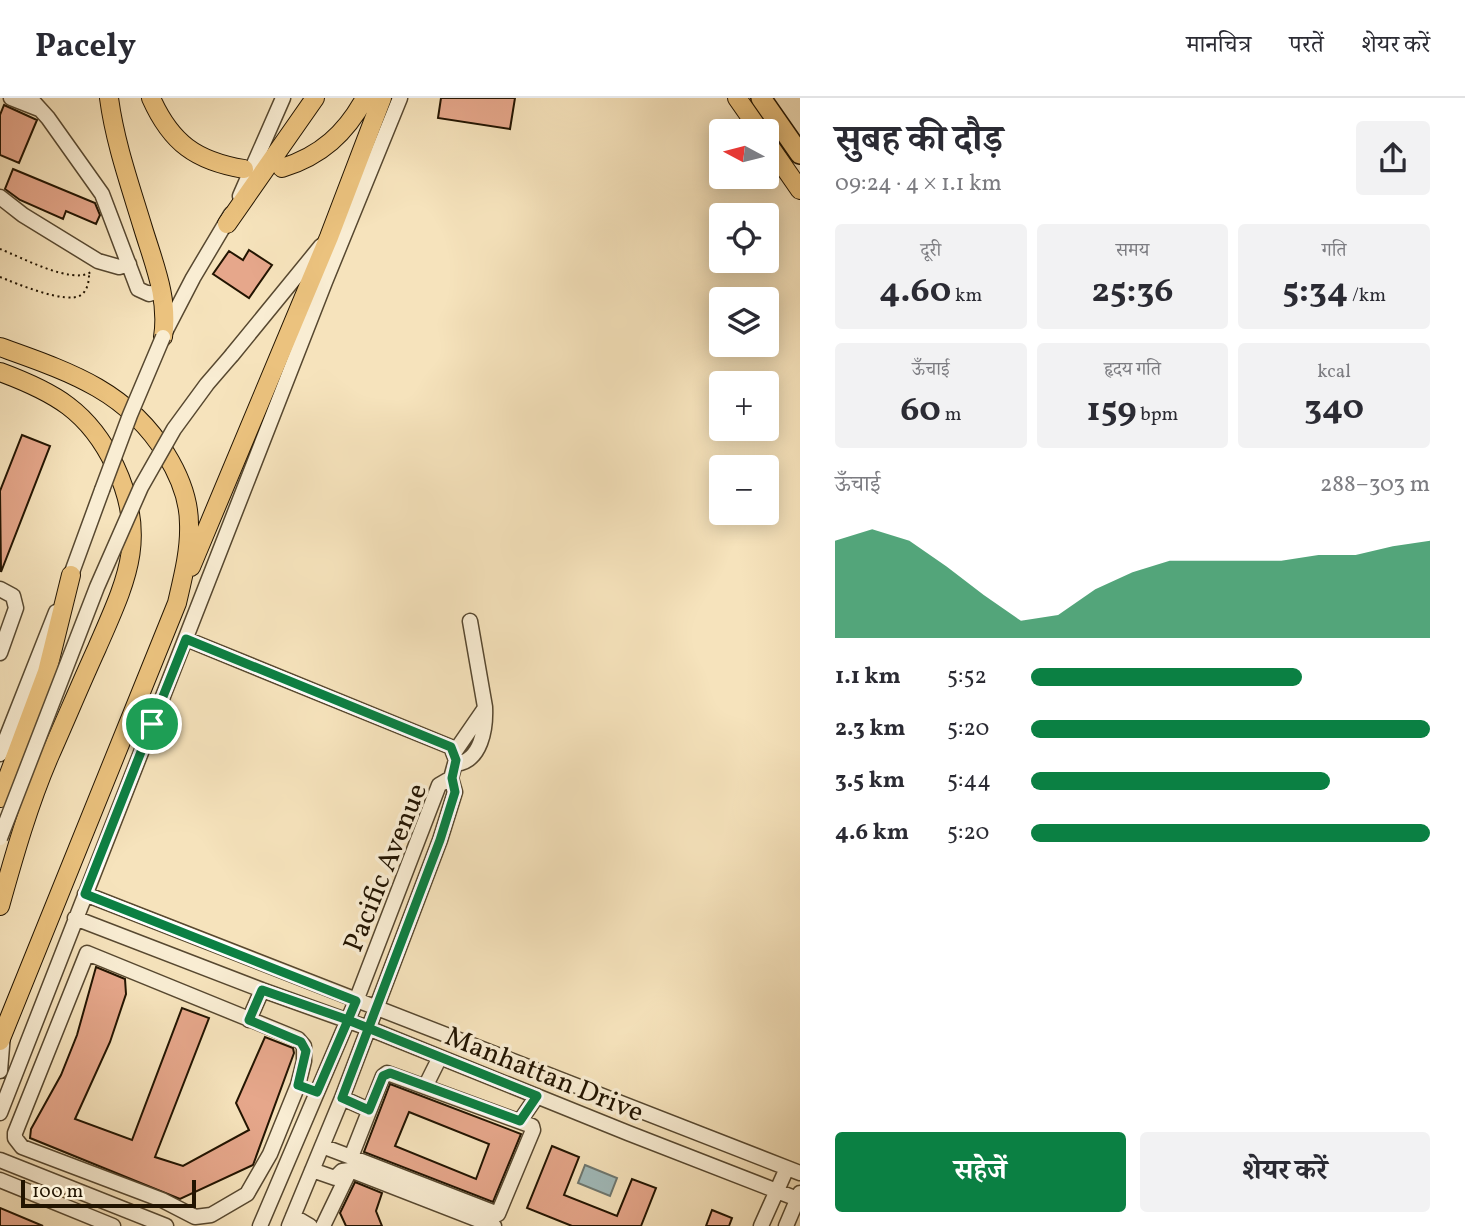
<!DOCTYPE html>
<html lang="hi">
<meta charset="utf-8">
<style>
:root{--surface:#fff;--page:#f2f2f3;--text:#2b2b33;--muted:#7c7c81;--line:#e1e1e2;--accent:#0b8043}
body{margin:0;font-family:Vollkorn,"Noto Serif Devanagari",serif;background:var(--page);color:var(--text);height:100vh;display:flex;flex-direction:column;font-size:26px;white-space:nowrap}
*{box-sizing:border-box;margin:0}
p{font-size:23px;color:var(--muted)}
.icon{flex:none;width:38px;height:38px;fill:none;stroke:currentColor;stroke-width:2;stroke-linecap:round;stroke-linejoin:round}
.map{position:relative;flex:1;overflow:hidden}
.sheet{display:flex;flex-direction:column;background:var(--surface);width:665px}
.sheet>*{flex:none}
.needle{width:46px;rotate:277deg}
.controls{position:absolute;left:709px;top:21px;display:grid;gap:14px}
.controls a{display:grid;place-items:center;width:70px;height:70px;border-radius:7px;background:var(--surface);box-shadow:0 4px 18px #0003;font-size:35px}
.scale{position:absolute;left:21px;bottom:18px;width:175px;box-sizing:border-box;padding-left:7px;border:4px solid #221401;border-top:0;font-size:19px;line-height:24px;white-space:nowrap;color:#221401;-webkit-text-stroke:5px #f9edd3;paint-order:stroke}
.pin{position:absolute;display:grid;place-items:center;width:60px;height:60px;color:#fff;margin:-30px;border:4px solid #fff;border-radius:50%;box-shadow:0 2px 7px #0007}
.round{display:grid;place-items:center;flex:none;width:74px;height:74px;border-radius:7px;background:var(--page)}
.head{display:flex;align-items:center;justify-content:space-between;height:119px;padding:0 35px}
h1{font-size:38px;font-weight:700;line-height:52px}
.stats{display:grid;grid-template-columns:repeat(3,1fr);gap:10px;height:119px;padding:7px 35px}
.stats div{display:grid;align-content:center;border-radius:7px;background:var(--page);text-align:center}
.stats b{font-size:35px;font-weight:700}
.stats small{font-size:19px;font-weight:400}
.stats p{font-size:19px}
.chart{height:196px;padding:14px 35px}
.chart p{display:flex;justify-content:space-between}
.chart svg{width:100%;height:126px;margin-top:7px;fill:var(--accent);opacity:.7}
.primary-button{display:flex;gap:14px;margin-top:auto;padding:14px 35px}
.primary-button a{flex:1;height:80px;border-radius:7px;background:var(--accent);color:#fff;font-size:28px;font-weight:700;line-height:80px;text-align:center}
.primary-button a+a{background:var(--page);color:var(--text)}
ul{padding:0 35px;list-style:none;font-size:23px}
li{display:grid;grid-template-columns:112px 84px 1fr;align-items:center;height:52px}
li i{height:18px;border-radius:9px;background:var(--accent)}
header{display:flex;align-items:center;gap:42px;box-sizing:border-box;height:98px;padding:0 35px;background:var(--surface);border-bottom:2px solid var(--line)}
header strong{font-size:33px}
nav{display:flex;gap:38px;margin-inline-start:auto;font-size:24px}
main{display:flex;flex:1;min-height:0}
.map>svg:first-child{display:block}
.water{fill:#a1bbbb;stroke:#6e7871;stroke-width:2}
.building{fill:#e6a78b;stroke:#221401;stroke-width:2;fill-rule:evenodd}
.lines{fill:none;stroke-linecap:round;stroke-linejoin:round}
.minor-casing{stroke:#574830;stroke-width:17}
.major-casing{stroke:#221401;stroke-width:20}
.highway-casing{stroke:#221401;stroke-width:22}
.path{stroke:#221401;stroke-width:2;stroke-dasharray:2 3.5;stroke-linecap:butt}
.minor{stroke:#f9edd3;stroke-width:14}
.major{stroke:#ebc27e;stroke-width:18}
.highway{stroke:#ebc27e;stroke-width:19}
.minor-bridge-casing{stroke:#574830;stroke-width:17;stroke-linecap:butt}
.minor-bridge{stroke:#f9edd3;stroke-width:14}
.route-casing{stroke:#fff;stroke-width:14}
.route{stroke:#0b8043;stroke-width:9}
.labels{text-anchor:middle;stroke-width:7;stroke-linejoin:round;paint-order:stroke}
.street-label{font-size:28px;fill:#221401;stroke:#f9edd3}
</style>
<header>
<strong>Pacely</strong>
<nav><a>मानचित्र</a><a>परतें</a><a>शेयर करें</a></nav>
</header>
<main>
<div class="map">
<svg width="800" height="1128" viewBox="0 0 800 1128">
<rect width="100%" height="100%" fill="#f6e3bc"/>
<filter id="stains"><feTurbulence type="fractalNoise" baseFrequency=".00286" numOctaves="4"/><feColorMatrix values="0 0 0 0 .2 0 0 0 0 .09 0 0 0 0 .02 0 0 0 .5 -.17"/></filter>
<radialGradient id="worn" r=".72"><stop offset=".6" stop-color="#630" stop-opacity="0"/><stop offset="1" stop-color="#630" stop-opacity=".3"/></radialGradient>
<path class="water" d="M585 1067 617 1080 610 1098 578 1085Z"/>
<path class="building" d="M441 0H515L510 31 438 20Z
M4 7 37 22 19 65 0 57V17Z
M13 71 95 105 100 117 96 126 66 113 63 121 20 102 5 91Z
M249 152 272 167 249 200 213 176 229 153 243 162Z
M22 337 50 348 1 474 0 393Z
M96 869 125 881 126 896 110 944 75 1021 132 1042 182 910 209 920 155 1059 183 1068 249 1032 236 1005 265 939 293 950 294 955 253 1067 180 1101 30 1040 31 1031 61 977 77 937Z
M390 986 521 1036 493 1104 364 1054ZM409 1014 489 1046 476 1081 395 1048Z
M552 1048 579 1059 564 1097 617 1118 632 1081 656 1090 641 1128H572L527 1110Z
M355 1084 382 1095 376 1113 382 1128H346L340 1115Z
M0 1110 43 1128H0Z
M712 1112 732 1120 729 1128H706Z"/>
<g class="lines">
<defs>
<path id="minor" d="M11 0 39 11
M30 0 48 20 102 96 138 191 149 196 162 192
M240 98 283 0
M0 99 23 117 98 163 119 169 129 166
M164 236 193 180 231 116
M232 257 321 148
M68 485 102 392
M0 491 13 498 16 510 0 555
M186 541 451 649 456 662 451 680
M454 655 485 610
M0 656 56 514
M456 666C481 663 486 631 485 609L470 523
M85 796 800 1075
M75 820 262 892 368 930 628 1035 800 1102
M87 855 298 941 304 948V963L298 987 270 1056 247 1096 211 1117 195 1119 162 1102 22 1049 15 1040V1035Z
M249 922 262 892
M0 973 3 936
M387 975 532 1028 533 1032 498 1116 351 1059 383 978Z
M425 989 440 959
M342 1000 369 1012
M0 1015 325 184 400 0
M520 1023 537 998
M322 1048 351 1059
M0 1062 166 1128
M312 1072 335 1080 342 1073 350 1072 494 1128
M0 1082 113 1128
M293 1118 310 1128
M260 1128 356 903 439 687 451 680
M289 1128 342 1000 440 742 455 694 451 680
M323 1128 350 1072
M761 1128 787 1070
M786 1128 800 1095"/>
<path id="major" d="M109 0C115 45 130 87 143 130 154 166 169 201 163 239
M151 0C171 45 196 63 244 71
M737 0 760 33
M766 43 800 92
M282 70C321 58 346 35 365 0
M227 126 315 0
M0 249C67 273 127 292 166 356 179 377 189 400 189 426 190 452 183 479 177 505L0 943
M0 274C54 294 89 313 115 368 149 440 126 483 97 550 81 585 66 621 50 657 29 705 14 758 0 808
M191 469 329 139 382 0
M0 700 47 574 71 477"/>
<path id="highway" d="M761 0 800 56"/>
</defs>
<use href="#minor" class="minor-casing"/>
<use href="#major" class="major-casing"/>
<use href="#highway" class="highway-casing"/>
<path class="path" d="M0 151C21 159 72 187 91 174
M0 179C15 185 67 207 81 197 87 193 89 184 89 177"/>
<use href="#minor" class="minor"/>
<use href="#major" class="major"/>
<use href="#highway" class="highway"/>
<defs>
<path id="minor-bridge" d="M102 392 130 317 163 239
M0 740 97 489 141 389 174 331 207 286 232 257"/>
</defs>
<use href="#minor-bridge" class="minor-bridge-casing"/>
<use href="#minor-bridge" class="minor-bridge"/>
</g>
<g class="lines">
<defs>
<path id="route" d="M152 626 85 796 356 903 348 922 262 892 249 922 301 944 306 953 298 987 317 994 348 922 368 930 537 998 520 1023 390 975 383 978 369 1012 342 1000 440 742 455 694 452 680 456 662 451 649 186 541 152 626"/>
</defs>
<use href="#route" class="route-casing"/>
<use href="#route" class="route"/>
</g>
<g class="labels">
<g class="street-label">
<text transform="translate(384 769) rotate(-68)" y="10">Pacific Avenue</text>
<text transform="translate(545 975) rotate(22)" y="10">Manhattan Drive</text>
</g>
</g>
<rect width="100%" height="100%" filter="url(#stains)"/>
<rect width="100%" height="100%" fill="url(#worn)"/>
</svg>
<div class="controls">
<a><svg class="needle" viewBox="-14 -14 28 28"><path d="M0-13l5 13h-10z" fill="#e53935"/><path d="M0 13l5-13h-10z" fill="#7c7c81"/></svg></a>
<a><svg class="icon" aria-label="locate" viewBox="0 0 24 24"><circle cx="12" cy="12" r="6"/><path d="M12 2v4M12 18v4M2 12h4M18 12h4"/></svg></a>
<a><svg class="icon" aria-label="layers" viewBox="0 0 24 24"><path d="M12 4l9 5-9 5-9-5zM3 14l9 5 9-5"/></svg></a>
<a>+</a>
<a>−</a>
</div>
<div class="scale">100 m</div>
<div class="pin" style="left:152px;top:626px;background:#1e9e55"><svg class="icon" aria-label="arrive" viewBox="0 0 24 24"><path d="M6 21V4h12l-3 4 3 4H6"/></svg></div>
</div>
<section class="sheet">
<div class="head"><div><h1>सुबह की दौड़</h1><p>09:24 · 4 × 1.1 km</p></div><a class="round"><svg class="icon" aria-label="share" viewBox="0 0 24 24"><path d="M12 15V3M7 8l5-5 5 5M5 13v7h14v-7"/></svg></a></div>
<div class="stats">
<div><p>दूरी</p><b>4.60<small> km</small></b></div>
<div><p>समय</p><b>25:36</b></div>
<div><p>गति</p><b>5:34<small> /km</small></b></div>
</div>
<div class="stats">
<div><p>ऊँचाई</p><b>60<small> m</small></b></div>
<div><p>हृदय गति</p><b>159<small> bpm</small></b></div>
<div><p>kcal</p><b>340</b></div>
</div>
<div class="chart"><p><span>ऊँचाई</span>288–303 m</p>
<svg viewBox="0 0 160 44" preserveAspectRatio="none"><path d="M0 44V10L10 6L20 10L30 19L40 29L50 38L60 36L70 27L80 21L90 17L100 17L110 17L120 17L130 15L140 15L150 12L160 10V44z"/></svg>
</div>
<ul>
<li><b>1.1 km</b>5:52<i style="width:68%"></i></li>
<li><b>2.3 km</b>5:20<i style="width:100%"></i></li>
<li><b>3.5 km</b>5:44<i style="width:75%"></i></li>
<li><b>4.6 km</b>5:20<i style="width:100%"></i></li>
</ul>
<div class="primary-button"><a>सहेजें</a><a>शेयर करें</a></div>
</section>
</main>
